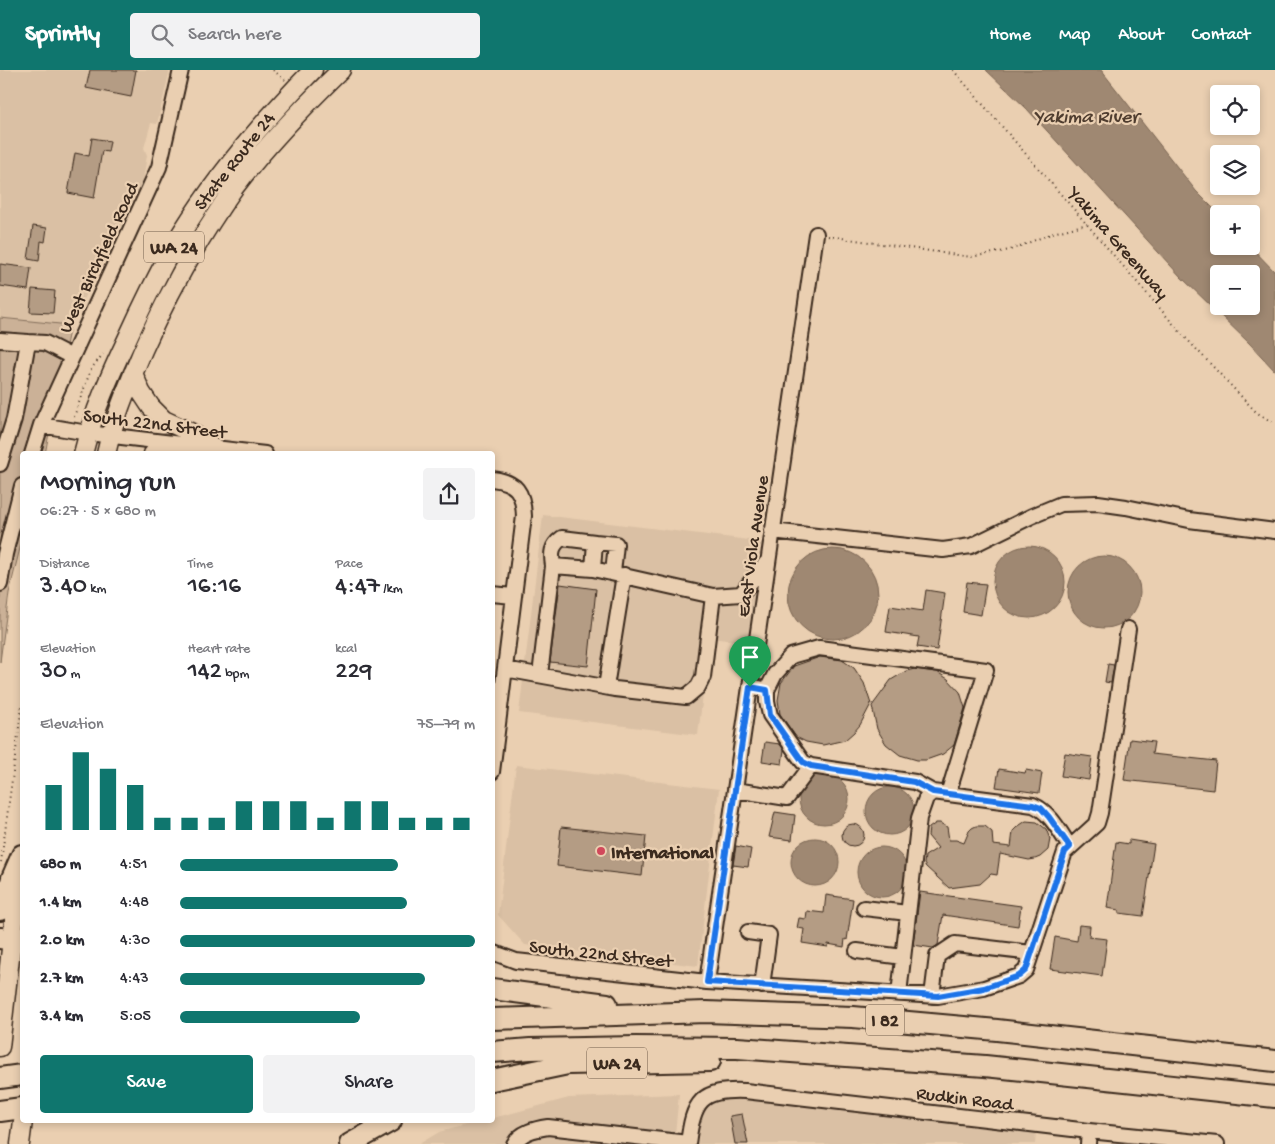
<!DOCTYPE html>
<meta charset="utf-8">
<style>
:root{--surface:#fff;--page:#f2f2f3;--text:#2b2b33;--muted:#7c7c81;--accent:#0f766e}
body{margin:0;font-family:"Gochi Hand",sans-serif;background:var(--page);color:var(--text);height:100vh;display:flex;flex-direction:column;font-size:19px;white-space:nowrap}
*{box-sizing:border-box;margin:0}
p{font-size:16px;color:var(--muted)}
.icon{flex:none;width:28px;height:28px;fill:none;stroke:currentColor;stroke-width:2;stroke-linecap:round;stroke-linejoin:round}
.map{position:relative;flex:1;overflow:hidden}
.side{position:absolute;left:20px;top:381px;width:475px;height:672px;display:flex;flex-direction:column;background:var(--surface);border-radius:5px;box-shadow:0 2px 8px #0003}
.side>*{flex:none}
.buttons{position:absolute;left:1210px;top:15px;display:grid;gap:10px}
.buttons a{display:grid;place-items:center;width:50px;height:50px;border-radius:5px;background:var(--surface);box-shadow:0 2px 8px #0003;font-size:25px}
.pin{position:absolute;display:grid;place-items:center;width:42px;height:42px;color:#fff;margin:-51px -21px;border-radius:50% 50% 50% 0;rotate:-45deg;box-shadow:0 0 5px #0007}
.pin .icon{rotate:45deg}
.round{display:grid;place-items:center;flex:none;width:52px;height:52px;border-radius:5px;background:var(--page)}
.headline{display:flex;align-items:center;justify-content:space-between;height:85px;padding:0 20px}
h1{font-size:28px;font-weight:600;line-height:38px}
.metrics{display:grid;grid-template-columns:repeat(3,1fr);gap:8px;height:85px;padding:5px 20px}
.metrics div{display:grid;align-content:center}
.metrics b{font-size:25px;font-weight:600}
.metrics small{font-size:14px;font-weight:400}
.metrics p{font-size:14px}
.chart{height:140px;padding:10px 20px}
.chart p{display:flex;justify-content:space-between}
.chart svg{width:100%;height:90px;margin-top:5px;stroke:var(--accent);stroke-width:6}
.button{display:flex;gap:10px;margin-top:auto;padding:10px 20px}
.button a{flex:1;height:58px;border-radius:5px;background:var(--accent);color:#fff;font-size:20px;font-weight:600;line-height:58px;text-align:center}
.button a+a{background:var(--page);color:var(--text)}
ul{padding:0 20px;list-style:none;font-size:16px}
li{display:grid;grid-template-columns:80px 60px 1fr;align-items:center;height:38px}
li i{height:12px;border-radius:6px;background:var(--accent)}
header{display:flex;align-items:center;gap:30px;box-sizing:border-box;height:70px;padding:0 25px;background:var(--accent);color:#fff}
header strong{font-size:24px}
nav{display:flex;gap:28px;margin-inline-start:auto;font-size:18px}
.search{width:350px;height:45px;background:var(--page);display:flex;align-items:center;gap:12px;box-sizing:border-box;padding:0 18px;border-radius:5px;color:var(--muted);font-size:19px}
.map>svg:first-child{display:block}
.built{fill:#dac0a4}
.green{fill:#cbb197;stroke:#836e5a}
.water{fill:#9f8872;stroke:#776250;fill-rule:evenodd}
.building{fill:#b49c84;stroke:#3b2a1e}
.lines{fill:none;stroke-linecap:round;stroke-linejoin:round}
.minor-casing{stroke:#3b2a1e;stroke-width:18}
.major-casing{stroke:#3b2a1e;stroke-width:21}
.highway-casing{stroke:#3b2a1e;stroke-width:24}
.path{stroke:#3b2a1e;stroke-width:2;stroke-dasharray:1 4;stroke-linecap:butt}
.minor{stroke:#eacfb1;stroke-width:14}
.major{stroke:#eacfb1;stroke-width:18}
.highway{stroke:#eacfb1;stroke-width:20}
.route-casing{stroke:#fff;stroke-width:10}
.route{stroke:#1a73e8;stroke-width:6}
.poi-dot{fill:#d1495b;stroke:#eacfb1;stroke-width:2}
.labels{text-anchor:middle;stroke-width:4.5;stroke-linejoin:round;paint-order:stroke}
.shield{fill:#eacfb1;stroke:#705c4a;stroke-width:1}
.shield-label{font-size:18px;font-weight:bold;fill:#3b2a1e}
.street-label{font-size:19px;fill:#3b2a1e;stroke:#eacfb1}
.poi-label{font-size:19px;font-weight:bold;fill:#3b2a1e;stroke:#eacfb1;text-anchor:start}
.water-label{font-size:20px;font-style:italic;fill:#4f3d2f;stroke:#eacfb1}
</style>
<header>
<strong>Sprintly</strong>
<div class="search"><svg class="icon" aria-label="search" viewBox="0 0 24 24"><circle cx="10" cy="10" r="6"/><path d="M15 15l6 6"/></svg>Search here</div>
<nav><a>Home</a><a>Map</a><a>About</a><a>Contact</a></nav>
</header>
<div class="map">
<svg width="1275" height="1074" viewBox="0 0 1275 1074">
<rect width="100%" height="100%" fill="#eacfb1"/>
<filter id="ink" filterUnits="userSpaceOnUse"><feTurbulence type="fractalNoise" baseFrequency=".02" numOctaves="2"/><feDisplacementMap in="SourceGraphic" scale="10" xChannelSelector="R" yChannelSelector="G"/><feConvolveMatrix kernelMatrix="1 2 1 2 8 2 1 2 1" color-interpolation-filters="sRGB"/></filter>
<g filter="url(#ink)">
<path class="built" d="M0 0H170L157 54 151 53 144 78 147 85 143 112 70 255 0 248Z
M543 445 774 473 762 574 710 568 698 665 519 643Z
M516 695 719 719 698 896 525 875 498 845Z
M679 1024 674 1074H419L439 1062 481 1051H492L493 1048 569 1028Z
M732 1028 1036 1063 1035 1074H698L701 1042 710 1032Z"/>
<path class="green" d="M0 248 70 255 45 384H22V470L9 523 0 592Z"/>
<path class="water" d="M986 0H1101L1196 121 1219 144V176H1250L1275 202V301L1250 274 1181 207 1026 38ZM1219 204H1251V236H1219Z
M993 512a36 36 0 1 1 72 0a36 36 0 1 1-72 0Z
M788 524a45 45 0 1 1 90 0a45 45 0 1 1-90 0Z
M1068 522a36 36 0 1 1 72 0a36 36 0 1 1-72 0Z
M799 729a25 25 0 1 1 50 0a25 25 0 1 1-50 0Z
M866 741a24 24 0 1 1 48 0a24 24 0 1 1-48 0Z
M791 792a24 24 0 1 1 48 0a24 24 0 1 1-48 0Z
M857 802a25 25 0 1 1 50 0a25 25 0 1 1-50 0Z"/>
<path class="building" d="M90 0H136L131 27 86 18Z
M92 68 110 71 108 82 102 81 94 128 68 123 75 83 89 86Z
M33 156 47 158 45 172 41 171 39 191 28 189Z
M0 194 31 198 28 220 0 216Z
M32 219 55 221 53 243 30 242Z
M967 512 986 514 981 545 963 542Z
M560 514 596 519 588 596 550 592Z
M926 520 945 523 937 580 917 577 919 567 886 562 890 536 923 541Z
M820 587 842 590 854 598 864 613 871 634 860 655 854 662 845 670 823 675 806 672 796 667 780 644 778 630 781 613 794 596Z
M1108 594 1114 595 1111 613 1105 612Z
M915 599 937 602 948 609 960 622 965 638 954 675 943 684 926 690H917L900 685 886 674 877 659 872 636 891 610 906 601Z
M1130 669 1154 672 1152 684 1216 691 1213 720 1124 710Z
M765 672 780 674 784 680 782 694 762 691Z
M1065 683 1092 687 1089 710 1061 706Z
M999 699 1025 703 1026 700 1042 703 1039 723 996 717Z
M775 742 795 745 792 770 769 767Z
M1026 751 1037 752 1046 759 1050 769 1048 780 1040 787 1035 789 1029 790 1000 784 997 805 991 804 980 814 949 818 926 797 924 794 925 786 938 778 928 766 929 758 936 753H940L947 757 949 770H956L964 773 969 761 972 758 976 756H985L992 762 993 775 1011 777 1013 761 1017 757Z
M842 765a11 11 0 1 1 22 0a11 11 0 1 1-22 0Z
M561 757 646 766 642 806 557 796Z
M1129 770 1154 774 1143 846 1119 843V840L1107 838 1116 772 1129 774Z
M736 776 751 779 748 797 733 795Z
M920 822 1021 836 1018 856 943 845 938 875 933 878 913 875Z
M826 825 853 829 847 870 845 869 844 877 828 874V877L802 873 804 859 797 858 799 848 806 849 807 841 824 843Z
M1079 855 1090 856 1089 867 1107 869 1102 906 1050 899 1055 867 1077 871Z
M742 1044 748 1074H735L730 1046Z"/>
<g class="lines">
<defs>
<path id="minor" d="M0 270 28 272
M41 355 88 363 265 384
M32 384 41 355 159 97 181 0
M0 394 14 349 28 272 45 273 72 287
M492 409C517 412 523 422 524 446L492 702
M772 461 943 480 971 476 1032 446 1061 434 1098 433 1126 437 1189 450 1275 461
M595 472 616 474 613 503
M553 496C551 483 551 476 562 468L595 472 593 499
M0 514 5 484 22 416
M492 524 513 526
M505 599 615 619 686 627 698 617 703 607 713 526 741 524 766 493
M540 605 553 496 593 499 713 526
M606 617 624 505
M759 618 767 620V632L770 645 803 692 811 696 915 712 933 722
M767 620 775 604 791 586 819 578 986 600 948 724
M735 720 787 728 811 696
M864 838 908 843
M748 862 769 865 762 916
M857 881 903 887
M492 882 516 891 707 912 938 926 984 918 1019 906 1026 900 1065 782 1097 753 1100 743 1128 559
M707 912 816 164
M899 924 919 748 926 728 933 722 1033 735C1050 742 1060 762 1070 777
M932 926 937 886 955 874 1032 883
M514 1074C521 1062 535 1059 548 1057L688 1073
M688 1074C693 1031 701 1019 745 1021L1089 1061 1217 1074
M1088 1074 1089 1061"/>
<path id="major" d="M133 303 141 322 151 337 164 350 190 362 214 378
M83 384C93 343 110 305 128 267 144 232 162 195 182 162 218 104 265 49 313 0
M106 384C114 348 129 314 143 280 168 224 198 169 234 118 266 75 303 37 341 0
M153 384 183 375
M0 977 19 807
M20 1074 23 1051"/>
<path id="highway" d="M0 840 7 827 12 808 22 785
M0 868 22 871
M492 919 607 934
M492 949 706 942 853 947 997 960 1275 991
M492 982 530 979 636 977 737 978 985 996 1275 1027
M0 1008 22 1005
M492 1010 568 994 710 991
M0 1041 22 1038
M350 1074 391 1051"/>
</defs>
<use href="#minor" class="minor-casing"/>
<use href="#major" class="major-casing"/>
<use href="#highway" class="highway-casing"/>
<path class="path" d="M273 0 285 10
M953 0 1182 264 1256 342 1275 354
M828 166 971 187 1010 180 1053 163 1087 154
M74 347 91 299 103 284
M1 792 22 635"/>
<use href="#minor" class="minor"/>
<use href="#major" class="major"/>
<use href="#highway" class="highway"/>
</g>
</g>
<g class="lines" filter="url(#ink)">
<defs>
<path id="route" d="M750 617 767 620 770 645 803 692 811 696 914 712 933 722 1033 735 1041 738 1049 747 1070 777 1065 782 1026 900 1019 906 984 918 938 926 707 912Z"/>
</defs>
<use href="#route" class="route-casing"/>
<use href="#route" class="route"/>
</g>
<circle class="poi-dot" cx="601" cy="781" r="5"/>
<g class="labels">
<g class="shield">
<rect x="144" y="161.5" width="60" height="31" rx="4"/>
<rect x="866" y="934.5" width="38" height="31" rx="4"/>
<rect x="587" y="977.5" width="60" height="31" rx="4"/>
</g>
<g class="shield-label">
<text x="174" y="183">WA 24</text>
<text x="885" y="956">I 82</text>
<text x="617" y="999">WA 24</text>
</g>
<g class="street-label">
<text transform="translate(233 90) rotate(-52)" y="7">State Route 24</text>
<text transform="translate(1120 172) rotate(49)" y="7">Yakima Greenway</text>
<text transform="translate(97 187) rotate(-65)" y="7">West Birchfield Road</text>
<text transform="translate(155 352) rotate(7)" y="7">South 22nd Street</text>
<text transform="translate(751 476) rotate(-82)" y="7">East Viola Avenue</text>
<text transform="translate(601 882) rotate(6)" y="7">South 22nd Street</text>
<text transform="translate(965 1027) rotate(7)" y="7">Rudkin Road</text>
</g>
<g class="poi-label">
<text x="611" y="788">International</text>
</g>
<g class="water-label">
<text x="1086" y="52">Yakima River</text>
</g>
</g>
</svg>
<div class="buttons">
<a><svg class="icon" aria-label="locate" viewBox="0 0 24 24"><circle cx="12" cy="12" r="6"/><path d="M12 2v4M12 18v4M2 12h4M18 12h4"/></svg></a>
<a><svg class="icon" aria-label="layers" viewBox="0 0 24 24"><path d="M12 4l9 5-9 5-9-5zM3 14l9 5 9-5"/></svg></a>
<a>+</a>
<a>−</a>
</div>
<div class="pin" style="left:750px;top:617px;background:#1e9e55"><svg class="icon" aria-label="arrive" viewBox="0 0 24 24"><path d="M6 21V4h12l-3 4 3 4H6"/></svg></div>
<section class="side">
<div class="headline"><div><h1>Morning run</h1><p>06:27 · 5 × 680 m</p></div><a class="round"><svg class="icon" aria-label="share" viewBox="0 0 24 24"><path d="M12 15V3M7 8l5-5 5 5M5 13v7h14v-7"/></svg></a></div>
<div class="metrics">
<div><p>Distance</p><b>3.40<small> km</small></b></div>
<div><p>Time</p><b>16:16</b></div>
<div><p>Pace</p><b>4:47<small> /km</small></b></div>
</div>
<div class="metrics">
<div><p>Elevation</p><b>30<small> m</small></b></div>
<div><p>Heart rate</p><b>142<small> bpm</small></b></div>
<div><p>kcal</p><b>229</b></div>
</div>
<div class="chart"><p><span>Elevation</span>75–79 m</p>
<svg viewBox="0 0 160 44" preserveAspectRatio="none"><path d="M5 44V22M15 44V6M25 44V14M35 44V22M45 44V38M55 44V38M65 44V38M75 44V30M85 44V30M95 44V30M105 44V38M115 44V30M125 44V30M135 44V38M145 44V38M155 44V38"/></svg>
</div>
<ul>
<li><b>680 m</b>4:51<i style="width:74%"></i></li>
<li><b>1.4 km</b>4:48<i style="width:77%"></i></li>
<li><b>2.0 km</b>4:30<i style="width:100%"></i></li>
<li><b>2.7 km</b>4:43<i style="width:83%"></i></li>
<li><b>3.4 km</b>5:05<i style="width:61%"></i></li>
</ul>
<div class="button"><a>Save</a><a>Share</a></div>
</section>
</div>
